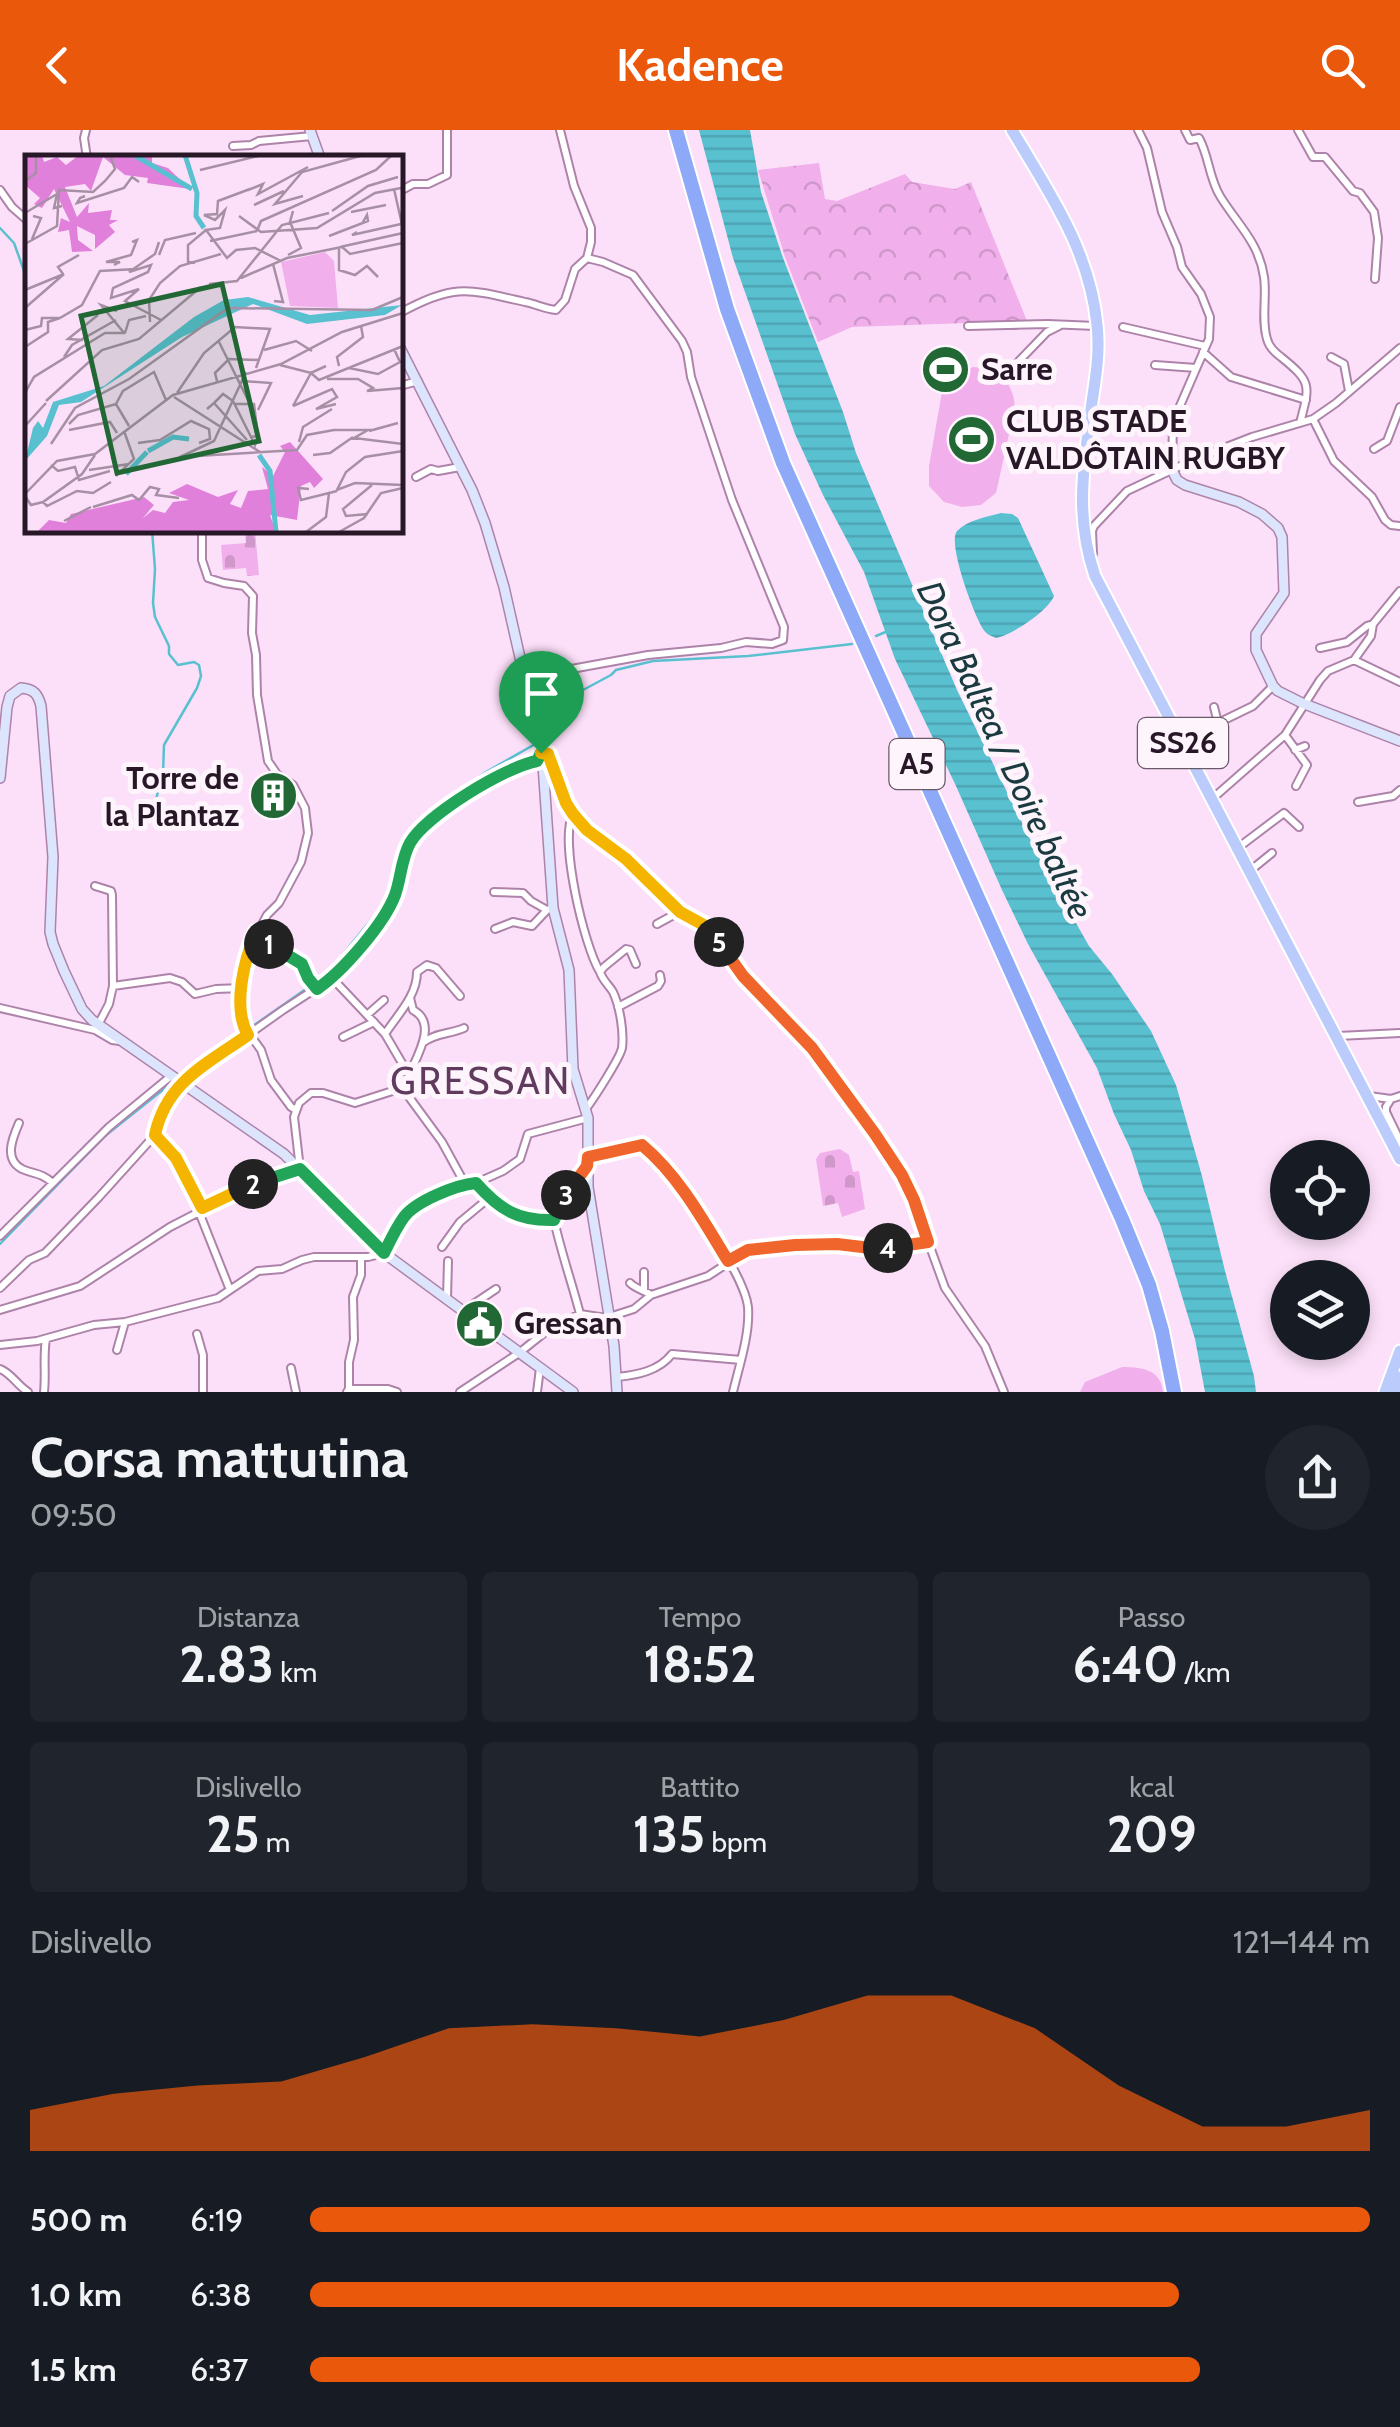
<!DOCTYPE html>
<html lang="it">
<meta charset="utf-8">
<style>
:root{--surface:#171b24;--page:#20242c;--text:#f1f3f6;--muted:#9ea1a6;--accent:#ea580c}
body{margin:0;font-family:Cabin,sans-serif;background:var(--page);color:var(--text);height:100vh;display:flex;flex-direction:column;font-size:38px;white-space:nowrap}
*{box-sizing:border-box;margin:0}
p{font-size:32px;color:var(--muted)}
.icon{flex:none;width:55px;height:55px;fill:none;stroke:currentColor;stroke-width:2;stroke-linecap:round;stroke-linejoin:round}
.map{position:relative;height:1262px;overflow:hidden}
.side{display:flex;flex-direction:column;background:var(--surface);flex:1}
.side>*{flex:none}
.controls{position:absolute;left:1270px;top:1010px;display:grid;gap:20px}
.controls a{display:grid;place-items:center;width:100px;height:100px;border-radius:50%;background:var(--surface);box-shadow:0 5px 15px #0003;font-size:50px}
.pin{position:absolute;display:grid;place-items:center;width:85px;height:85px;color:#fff;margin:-102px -42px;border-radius:50% 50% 50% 0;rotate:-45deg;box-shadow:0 0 10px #0007}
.pin .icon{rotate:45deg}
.km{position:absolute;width:50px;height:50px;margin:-25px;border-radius:50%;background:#222;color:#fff;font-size:28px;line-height:50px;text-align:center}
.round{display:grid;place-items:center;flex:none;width:105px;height:105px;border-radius:52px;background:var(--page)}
.head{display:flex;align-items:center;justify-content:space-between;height:170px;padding:0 30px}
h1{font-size:55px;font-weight:700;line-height:75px}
.figures{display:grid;grid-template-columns:repeat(3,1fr);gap:15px;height:170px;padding:10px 30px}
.figures div{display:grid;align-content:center;border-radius:10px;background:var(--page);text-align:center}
.figures b{font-size:50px;font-weight:700}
.figures small{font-size:28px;font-weight:400}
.figures p{font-size:28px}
.chart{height:280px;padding:20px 30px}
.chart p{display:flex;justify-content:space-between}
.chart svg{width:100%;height:180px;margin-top:10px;fill:var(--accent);opacity:.7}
ul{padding:0 30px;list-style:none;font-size:32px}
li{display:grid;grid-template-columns:160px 120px 1fr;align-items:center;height:75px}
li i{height:25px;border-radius:12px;background:var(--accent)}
header{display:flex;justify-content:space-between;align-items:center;height:130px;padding:0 30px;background:var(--accent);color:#fff;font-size:45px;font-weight:700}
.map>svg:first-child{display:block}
.cemetery{fill:url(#cemetery-stones)}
.park{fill:url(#park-crowns)}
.pitch{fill:#f1b0ec}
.water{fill:url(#water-rules)}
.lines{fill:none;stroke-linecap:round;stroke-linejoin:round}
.stream{stroke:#59c0d0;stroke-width:2.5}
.street-casing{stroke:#ae83aa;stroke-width:10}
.secondary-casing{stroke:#ae83aa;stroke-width:12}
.primary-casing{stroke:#fff;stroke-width:15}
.highway-casing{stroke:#fff;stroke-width:18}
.street{stroke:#fff;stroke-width:6}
.secondary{stroke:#dde5fd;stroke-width:9}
.primary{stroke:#bbcbfb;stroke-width:11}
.highway{stroke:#8ea9f8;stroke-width:14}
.split-1-casing{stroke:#fff;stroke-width:20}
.split-2-casing{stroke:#fff;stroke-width:20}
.split-3-casing{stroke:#fff;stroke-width:20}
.split-4-casing{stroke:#fff;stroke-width:20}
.split-5-casing{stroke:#fff;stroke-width:20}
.split-6-casing{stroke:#fff;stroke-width:20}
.split-1{stroke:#22a559;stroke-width:12}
.split-2{stroke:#f5b400;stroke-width:12}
.split-3{stroke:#22a559;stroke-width:12}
.split-4{stroke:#f0652b;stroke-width:12}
.split-5{stroke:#f0652b;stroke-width:12}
.split-6{stroke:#f5b400;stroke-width:12}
.labels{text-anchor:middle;stroke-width:10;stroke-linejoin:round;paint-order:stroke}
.shield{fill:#fdf4fc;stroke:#685a67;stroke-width:2.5}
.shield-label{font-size:30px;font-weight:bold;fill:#281827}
.poi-label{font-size:32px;font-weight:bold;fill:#281827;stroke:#fdf4fc;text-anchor:start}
.water-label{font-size:35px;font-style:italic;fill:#1a3a40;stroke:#fdf4fc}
.quarter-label{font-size:38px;letter-spacing:2.5px;fill:#613b5e;stroke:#fdf4fc}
.inset-river{fill:none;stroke:#59c0d0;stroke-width:5}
.inset-road{fill:none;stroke:#a790a5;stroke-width:2.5}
.view{fill:#226835;fill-opacity:0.15;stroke:#226835;stroke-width:5}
.inset-edge{fill:none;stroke:#281827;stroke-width:5}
</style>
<header><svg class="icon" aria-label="back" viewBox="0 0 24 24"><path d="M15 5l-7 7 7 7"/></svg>Kadence<svg class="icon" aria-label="search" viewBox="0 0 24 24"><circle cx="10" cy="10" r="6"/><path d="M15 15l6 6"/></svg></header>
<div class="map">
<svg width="1400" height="1262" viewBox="0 0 1400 1262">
<defs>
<pattern id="cemetery-stones" width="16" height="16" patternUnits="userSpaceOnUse" patternTransform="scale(2.5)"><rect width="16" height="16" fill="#f1b0ec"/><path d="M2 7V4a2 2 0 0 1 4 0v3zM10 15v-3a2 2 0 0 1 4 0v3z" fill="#cf97ca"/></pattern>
<pattern id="park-crowns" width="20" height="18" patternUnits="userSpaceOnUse" patternTransform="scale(2.5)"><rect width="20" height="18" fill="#f1b0ec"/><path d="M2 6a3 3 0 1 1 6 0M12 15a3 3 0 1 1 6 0" fill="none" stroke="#cf97ca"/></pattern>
<pattern id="water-rules" width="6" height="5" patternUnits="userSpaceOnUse" patternTransform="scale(2.5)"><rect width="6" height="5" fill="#59c0d0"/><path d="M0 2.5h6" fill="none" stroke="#4da4b3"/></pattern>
</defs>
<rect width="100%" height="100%" fill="#fce0f9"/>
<path class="cemetery" d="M245 400H255L259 445 247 446 246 438 223 440 221 415 246 413Z
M840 1019 849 1025 853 1042 859 1041 865 1079 842 1087 838 1073 823 1076 816 1029 820 1023Z"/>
<path class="park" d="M819 33 825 69 837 71 905 44 912 52 955 59 971 52 1027 191 852 197 818 212 785 127 758 40Z"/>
<path class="pitch" d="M973 237C998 239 1013 250 1015 277L996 363 981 375 962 377 944 372 929 356V336L946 239 961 242Z
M1122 1237C1141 1237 1161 1239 1163 1262H1080L1085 1252Z"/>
<path class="water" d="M699 0H750L761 62 783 128 843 282 856 323 957 560 1032 713 1055 756 1089 816 1112 844 1151 901 1176 955 1202 1046 1225 1141 1254 1246 1256 1262H1205L1195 1209 1160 1094 1144 1061 1131 1020 1114 984 1097 938 1028 814 1002 760 956 656 895 529 864 442 823 365 795 304 733 128Z
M1001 383 1012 384 1018 388 1054 466C1048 481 1012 505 996 508 990 505 987 505 983 499 974 485 947 413 957 401 968 390 986 387 1001 383Z"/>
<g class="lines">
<path class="stream" d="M0 98 14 113 28 152
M152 400 155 439 153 473 155 487 169 516V524L178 535 194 532 199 535 201 546 197 558 164 615 163 644 153 680
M876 506 888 501
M542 607 564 586 583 560 611 545 616 540 653 531 748 526 852 514
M250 898 326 845 388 769 402 715 438 676 486 642 537 613
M180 946 243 902
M0 1114 105 1006 174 951"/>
<defs>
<path id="street" d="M86 0 84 8 87 28
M1138 0 1147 18 1162 82 1177 117 1182 137 1201 164 1210 187 1209 209 1173 292 1172 340
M1185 0 1190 10 1199 8C1209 26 1209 48 1220 66 1237 94 1259 112 1264 147 1267 167 1261 190 1267 209 1269 217 1274 222 1281 227 1312 252 1310 255 1300 293
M1298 0 1313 27H1325L1353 61 1360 63 1374 82 1378 108 1375 149
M233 16 251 15 259 11 312 6
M0 60 12 77 28 91
M400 61 413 54H428L447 45V0
M400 183C454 153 468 159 525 172 536 174 545 179 556 180L565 170 575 139 587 128 591 112V98L574 56 560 0
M968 196 1048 194 1096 196
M1123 197 1205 216
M1203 222 1231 247 1306 270
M1331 227 1344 234 1349 261
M1019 231 1047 202 1059 196
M1155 235 1196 238
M400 256 418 251
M1313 289 1334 331 1372 367 1385 390 1391 395 1400 396
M1374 319 1387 311 1400 277
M416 347 431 339 438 341 460 337
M1093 424 1092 401 1094 396 1127 361 1193 330 1252 307 1313 289 1336 273 1400 218
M1320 518 1347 512 1367 496 1373 494
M1354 530 1400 552
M527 557 566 540 648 525 721 518 746 512 772 514 783 510 784 497 732 370 691 247 687 222 682 211 633 145 603 132 587 128
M1214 577 1218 593 1253 576 1273 556
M1285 605 1307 635 1296 656
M1295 620 1305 616
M550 631 565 673 573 684 587 700 626 729 679 782 711 799 743 846 812 918 875 1005 902 1045 913 1070 945 1158 985 1216 1004 1262
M1212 669 1285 605 1320 550 1328 541 1354 530 1371 506 1373 494 1400 461
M1358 672 1393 666 1400 660
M573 684C559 710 584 816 600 842
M1239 717 1284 683 1299 697
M1251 740 1272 723
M95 756 111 761 112 765 113 856 170 848 182 852 195 864 216 859 242 858 244 834 249 819 267 785 279 773 301 732 308 703 305 678 293 655 277 644 268 631 257 565 256 525 252 503 253 466 244 456 224 453 208 448 202 430V400
M494 762 523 763 531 771 547 780 553 778
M657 794 679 782
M495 799 513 792 532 796 547 780
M257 804C269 816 286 821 298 832 306 838 310 851 317 859
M332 848 367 885 384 870
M242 858 243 895 261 920 271 950 291 977 296 980
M618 877 658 856 661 851 660 845
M0 878 95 900 112 910 120 911
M98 895 109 874 113 856
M385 904C398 884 417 866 417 842L427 835 436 838 460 866
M1338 906 1400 903
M343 907 374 892
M424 912C435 903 451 904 464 898
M409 945C417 926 438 893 413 880L410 868
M1369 966 1391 969 1400 966
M1391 969 1386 977V982L1400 1011
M585 980C593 970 620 928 622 918 624 902 620 877 613 862 609 855 603 851 600 842L604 837 626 819 630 820 636 834
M19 993C13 1007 3 1029 22 1039 36 1045 40 1042 53 1053
M155 1005 176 1028 202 1078
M588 1027 642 1015C671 1040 744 1141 748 1177 750 1205 739 1236 733 1262
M476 1053C500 1080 518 1091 554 1090L571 1058 587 1036
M476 1053 503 1041 520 1029 528 1004 588 988
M199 1082 230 1160
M554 1090C561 1122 572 1153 580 1184
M0 1106 109 997 171 946
M442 1117 460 1092 489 1068
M630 1153C636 1159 644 1160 651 1165
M0 1158 29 1130 45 1123 99 1067 155 1005 160 986 177 955 283 880 332 848 390 777 400 750 406 719 413 708 469 662 523 633 537 631
M644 1160V1142
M447 1168 448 1131
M0 1180 80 1156 170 1097 199 1082 202 1078 263 1049 300 1039 294 987 299 973 311 963H323L355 973 405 957 409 945 385 904 367 885
M463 1181 496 1159
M197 1204 203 1225V1262
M0 1215 37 1211 94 1195 125 1192 218 1168 258 1141 282 1139 302 1130 314 1127H368L384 1123 405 1085 423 1071 465 1054 442 1012 409 967 405 957
M117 1220 125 1192
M291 1238 296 1262
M0 1239C11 1243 17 1255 28 1262
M617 1247C637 1245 659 1241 672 1224L741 1230
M349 1259H388L397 1262
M44 1262C46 1244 43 1226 46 1209
M347 1262 349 1259V1232L354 1210 353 1167 361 1145V1127
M460 1262 519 1223 549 1199 580 1184 606 1188 634 1179 651 1165 708 1146 748 1120 795 1115 837 1114 879 1119 928 1111
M537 1262 540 1238"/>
<path id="secondary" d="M310 0 320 28
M400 218 472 360 485 393 504 457 536 598 541 623 537 631 543 635 553 778 569 840 573 939 588 988V1057L614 1216 617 1262
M1172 340 1177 350 1185 355 1239 372 1262 384 1278 398 1282 407 1284 463 1256 504V520L1273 556 1278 561 1302 573 1400 611
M0 648 7 577 10 566 21 558C34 559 38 564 41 576L53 727 50 802 53 814 64 841 82 879 92 890 284 1024 384 1123 573 1262"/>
<path id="primary" d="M1012 0C1049 62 1090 121 1097 195 1100 221 1096 246 1092 272 1084 335 1074 384 1095 446L1400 1029
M1385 1262 1400 1221
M1395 1262 1400 1247"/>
<path id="highway" d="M676 0 727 179 783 333 1122 1089 1149 1155 1162 1201 1174 1262"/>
</defs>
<use href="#street" class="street-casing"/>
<use href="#secondary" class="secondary-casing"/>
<use href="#primary" class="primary-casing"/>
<use href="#highway" class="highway-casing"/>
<use href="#street" class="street"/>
<use href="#secondary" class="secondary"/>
<use href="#primary" class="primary"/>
<use href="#highway" class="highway"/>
</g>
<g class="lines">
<defs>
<path id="split-1" d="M269 814 302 834 308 848 317 859C343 841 384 794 395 765 401 749 401 729 410 713 426 685 505 637 537 631L541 623"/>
<path id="split-2" d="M253 1054 202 1078 176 1028 155 1005C166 952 207 934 248 905 232 878 244 830 256 803L269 814"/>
<path id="split-3" d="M253 1054 300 1039 384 1123C390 1111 396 1098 404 1087 416 1071 456 1055 476 1053 500 1080 518 1091 554 1090L566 1065"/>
<path id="split-4" d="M566 1065 587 1036 588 1027 642 1015C679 1046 703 1090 728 1131L748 1120 795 1115 837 1114 879 1119 888 1118"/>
<path id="split-5" d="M719 812 743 846 812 918 875 1004 902 1045 914 1070 928 1112 888 1118"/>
<path id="split-6" d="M541 623 548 624 566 673 573 684 587 700 626 729 680 782 711 799 719 812"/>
</defs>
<use href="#split-1" class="split-1-casing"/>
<use href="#split-2" class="split-2-casing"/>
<use href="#split-3" class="split-3-casing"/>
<use href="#split-4" class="split-4-casing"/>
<use href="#split-5" class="split-5-casing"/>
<use href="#split-6" class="split-6-casing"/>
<use href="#split-1" class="split-1"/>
<use href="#split-2" class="split-2"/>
<use href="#split-3" class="split-3"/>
<use href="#split-4" class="split-4"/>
<use href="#split-5" class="split-5"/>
<use href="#split-6" class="split-6"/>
</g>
<defs>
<symbol id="stadium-disc" viewBox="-11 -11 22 22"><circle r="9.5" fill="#226835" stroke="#fdf4fc"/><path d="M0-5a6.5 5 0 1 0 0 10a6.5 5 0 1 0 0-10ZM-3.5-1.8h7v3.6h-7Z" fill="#fff"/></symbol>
<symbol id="building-disc" viewBox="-11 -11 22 22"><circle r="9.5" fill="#226835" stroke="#fdf4fc"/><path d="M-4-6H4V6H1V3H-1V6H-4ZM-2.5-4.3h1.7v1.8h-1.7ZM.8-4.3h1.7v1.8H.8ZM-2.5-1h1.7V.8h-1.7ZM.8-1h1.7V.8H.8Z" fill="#fff"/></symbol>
<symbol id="civic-disc" viewBox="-11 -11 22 22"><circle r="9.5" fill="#226835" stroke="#fdf4fc"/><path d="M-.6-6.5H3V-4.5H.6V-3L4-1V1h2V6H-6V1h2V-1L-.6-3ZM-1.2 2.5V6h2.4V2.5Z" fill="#fff"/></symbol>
</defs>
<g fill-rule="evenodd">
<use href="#stadium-disc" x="918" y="212" width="55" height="55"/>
<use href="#stadium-disc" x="944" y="282" width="55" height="55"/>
<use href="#building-disc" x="246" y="638" width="55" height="55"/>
<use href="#civic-disc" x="452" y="1166" width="55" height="55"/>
</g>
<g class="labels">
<g class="shield">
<rect x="1138" y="588" width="90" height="50" rx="8"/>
<rect x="889.5" y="609" width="55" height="50" rx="8"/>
</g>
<g class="shield-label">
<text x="1183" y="623">SS26</text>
<text x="917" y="644">A5</text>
</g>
<g class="poi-label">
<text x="981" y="250">Sarre</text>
<text x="1006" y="302">CLUB STADE<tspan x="1006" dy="37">VALDÔTAIN RUGBY</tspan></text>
<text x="239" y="659" text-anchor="end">Torre de<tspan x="239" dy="37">la Plantaz</tspan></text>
<text x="514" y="1204">Gressan</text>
</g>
<g class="water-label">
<text transform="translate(1005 620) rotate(65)" y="12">Dora Baltea / Doire baltée</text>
</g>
<g class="quarter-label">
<text x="481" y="964">GRESSAN</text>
</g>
</g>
<g transform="translate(25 25)">
<rect width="378" height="378" fill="#fce0f9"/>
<path d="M300 97 309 106 313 153 265 151 256 107Z" fill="#f1b0ec"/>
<path d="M0 0H17L19 7 32 2 41 10 54 0H127V8L143 13 165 34 122 28 123 23 100 20 78 2 66 36 60 29 40 32 52 62 64 48 63 58 87 55 85 65H93L84 70 90 77 70 94V80L52 71 53 85 68 96 47 97 44 75 33 77 36 63 45 67 29 34 17 53 9 49 15 43 0 30ZM265 287 298 324 289 333 285 327 276 331 272 365 245 360 251 377H12L24 365 41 368 46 359 119 342 129 350 118 363 128 355 140 358 148 347 164 345 144 338 162 329 193 342 213 335 205 349 216 353 223 336 243 334 237 312 248 321 260 297 255 291Z" fill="#e080db"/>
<path d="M223 142 285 160 377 150 360 160 282 169 228 149 157 182 56 247 34 250 22 281 0 306 8 273 13 266 18 273 28 247 79 231 169 162 199 145Z" fill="#59c0d0"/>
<path class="inset-river" d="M109 0 167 34M160 0 172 38 171 61 179 73M123 296 148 282 164 284M234 300 245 316 251 377M101 319 122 297"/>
<path class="inset-road" d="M175 15 237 0M0 26 11 18V0M225 34 193 46 192 59 179 60 190 65 200 55 195 73 181 75 202 103 211 95 230 93 256 106M369 34 378 74M223 35 238 29 233 39 283 12M60 41 55 43 52 48 99 33 107 22 114 27M278 41 250 49 277 17 339 0M229 50 259 36M307 56 343 31 373 22M326 57 361 50M0 58 32 39 29 53 37 51M214 61 236 77 292 73 350 38 376 33M232 76 236 66 351 15 367 0M332 77 327 80 376 69M304 81 343 66 342 60 338 67M7 84 16 63 8 61M185 86 232 76M134 87 130 99 104 117 126 110 123 117 88 133 86 143 114 134 100 146 136 165M0 89 32 71 34 35 68 37 80 26 90 14 85 0M316 91 325 99 378 88M315 92 378 78M314 93V115L330 120 342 111 353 122M134 100 140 85 171 78M263 100 276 93 265 67 268 56M170 108 163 107V90L181 75M248 109 258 147 249 146M89 110 95 107H81L106 100 112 85 107 87M38 119 33 112 54 100M216 123 262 103 317 92M184 129 212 126 257 70 304 58M0 135 39 119 0 153M92 156 76 150 100 179M35 163 57 150 75 116 111 114M125 167 124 145 135 128 155 111 196 99M0 175 16 171 17 163H35L23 167V177L0 192M100 178 104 165 121 161M58 185 43 184 73 160M193 185 224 247M239 195 271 186 287 196M39 202 47 190 91 165M255 210 286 218 301 211M314 211 312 202 338 182 336 171M324 213 353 219 375 207 369 194M221 217 189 286 155 302 272 295 282 280 309 275H343L329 283 378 289M302 224H333L348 233 342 236 378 233M192 226 190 218 204 204 234 205M217 226 246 228 233 255M0 238 9 222 80 178H100M152 238 179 198 210 172 245 174 231 213M149 242 235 297M21 246 77 195 114 184 176 132M189 248 198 239 208 246 226 282 233 281 230 290 226 282M91 249 98 236 129 217 141 245M209 249H229L233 281M268 251 286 218 294 225 378 191M268 251 307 234 312 242 291 254 311 249M182 254 189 248 222 285M44 269 53 260 91 249 104 271M0 271 21 248M44 275 85 267 92 278M344 276 373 268M274 287 278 272 307 254M113 288 135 285 166 266 184 274 185 284 174 288M26 289 50 253 104 224 203 153 347 155 378 142M378 296 340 302 321 317 312 335 330 328 378 330M288 300 305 298 328 282M26 310 33 316 50 312 54 325 85 316M64 315 104 309M91 321 109 304 99 276M284 334 273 333 276 345 304 338M0 339 32 306 70 299 148 240 256 209 317 177 378 158M0 341 6 350 18 347 57 319 70 300M18 347 22 351 52 336 68 338 86 327M68 352 107 340 114 345 125 332 134 334 131 340 154 343M343 359 321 361 318 354 347 330M39 366 66 352M281 377 301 362 304 338 312 336M314 377 339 363 356 338 378 333"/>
<path class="view" d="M197 129 234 286 92 318 56 161Z"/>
<rect width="378" height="378" class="inset-edge"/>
</g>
</svg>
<div class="controls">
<a><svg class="icon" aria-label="locate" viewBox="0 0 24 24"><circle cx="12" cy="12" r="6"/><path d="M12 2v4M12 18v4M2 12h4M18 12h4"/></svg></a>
<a><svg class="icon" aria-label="layers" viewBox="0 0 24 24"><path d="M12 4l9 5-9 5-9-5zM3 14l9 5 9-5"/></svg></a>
</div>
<div class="pin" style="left:541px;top:623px;background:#1e9e55"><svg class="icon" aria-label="arrive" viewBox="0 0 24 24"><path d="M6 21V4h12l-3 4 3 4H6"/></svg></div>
<b class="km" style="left:269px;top:814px">1</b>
<b class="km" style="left:253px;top:1054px">2</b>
<b class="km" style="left:566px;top:1065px">3</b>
<b class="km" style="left:888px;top:1118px">4</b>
<b class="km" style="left:719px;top:812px">5</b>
</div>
<section class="side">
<div class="head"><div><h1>Corsa mattutina</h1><p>09:50</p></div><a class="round"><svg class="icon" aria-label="share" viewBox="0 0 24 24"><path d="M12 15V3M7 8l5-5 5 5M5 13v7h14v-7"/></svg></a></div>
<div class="figures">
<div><p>Distanza</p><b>2.83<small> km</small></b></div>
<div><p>Tempo</p><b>18:52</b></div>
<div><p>Passo</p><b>6:40<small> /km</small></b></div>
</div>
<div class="figures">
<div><p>Dislivello</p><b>25<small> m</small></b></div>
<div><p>Battito</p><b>135<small> bpm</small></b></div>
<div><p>kcal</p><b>209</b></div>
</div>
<div class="chart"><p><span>Dislivello</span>121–144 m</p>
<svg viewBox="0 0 160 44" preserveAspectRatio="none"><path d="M0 44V34L10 30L20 28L30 27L40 21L50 14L60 13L70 14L80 16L90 12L100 6L110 6L120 14L130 28L140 38L150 38L160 34V44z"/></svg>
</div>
<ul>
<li><b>500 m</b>6:19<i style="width:100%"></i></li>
<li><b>1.0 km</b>6:38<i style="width:82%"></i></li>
<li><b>1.5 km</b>6:37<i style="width:84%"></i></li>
</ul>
</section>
